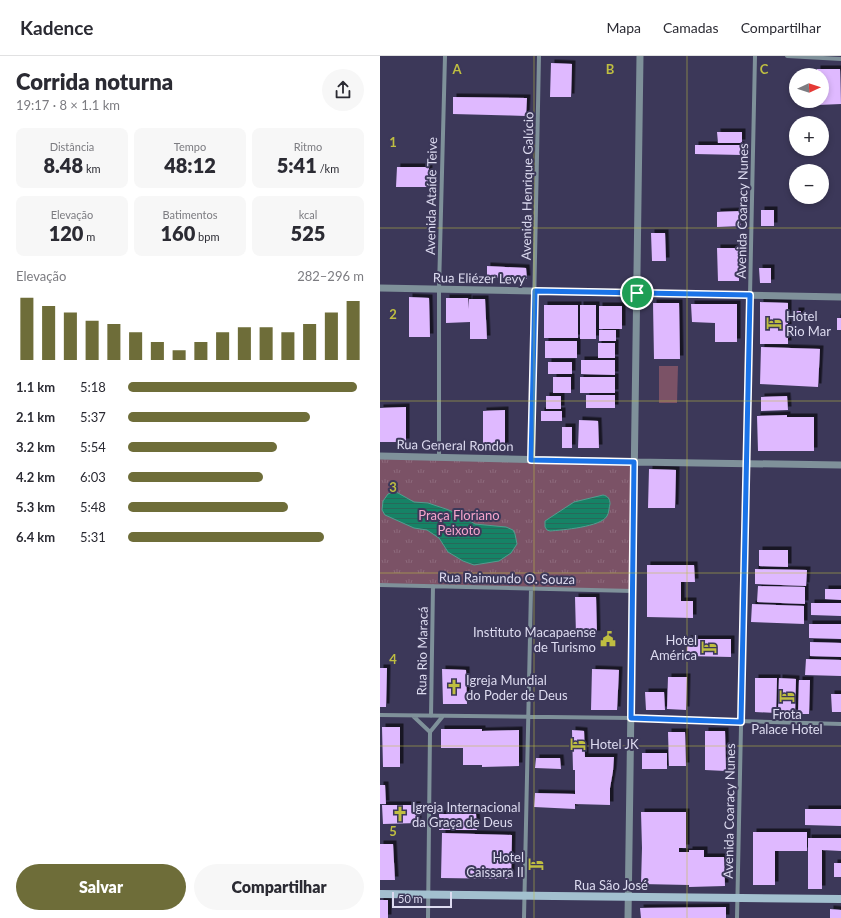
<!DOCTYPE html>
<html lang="pt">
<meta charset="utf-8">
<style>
:root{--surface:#fff;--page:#f7f7f7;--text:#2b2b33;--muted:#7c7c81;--line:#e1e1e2;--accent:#6e6d39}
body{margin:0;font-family:Lato,sans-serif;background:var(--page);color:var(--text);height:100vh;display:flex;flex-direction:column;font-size:15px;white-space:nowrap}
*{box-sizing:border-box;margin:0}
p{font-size:13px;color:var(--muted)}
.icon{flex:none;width:22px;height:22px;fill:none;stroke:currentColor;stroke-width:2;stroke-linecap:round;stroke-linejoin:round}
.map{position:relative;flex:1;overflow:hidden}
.sheet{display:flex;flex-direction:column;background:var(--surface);width:380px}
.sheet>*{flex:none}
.needle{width:26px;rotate:87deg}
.buttons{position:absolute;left:409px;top:12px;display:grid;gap:8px}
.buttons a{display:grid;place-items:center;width:40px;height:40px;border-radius:50%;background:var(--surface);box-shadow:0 2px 6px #0003;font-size:20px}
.scale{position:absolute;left:12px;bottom:10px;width:60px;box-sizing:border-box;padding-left:4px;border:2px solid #dddbf0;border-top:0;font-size:11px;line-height:14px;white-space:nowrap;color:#dddbf0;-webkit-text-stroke:3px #3c3859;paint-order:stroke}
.pin{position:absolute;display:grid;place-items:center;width:34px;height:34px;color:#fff;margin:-17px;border:2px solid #fff;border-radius:50%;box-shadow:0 1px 4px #0007}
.round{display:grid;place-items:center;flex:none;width:42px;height:42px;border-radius:21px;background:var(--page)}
.overview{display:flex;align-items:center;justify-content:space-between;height:68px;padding:0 16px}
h1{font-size:22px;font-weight:800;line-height:30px}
.stats{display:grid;grid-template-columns:repeat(3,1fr);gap:6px;height:68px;padding:4px 16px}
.stats div{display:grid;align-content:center;border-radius:8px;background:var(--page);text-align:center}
.stats b{font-size:20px;font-weight:800}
.stats small{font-size:11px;font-weight:400}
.stats p{font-size:11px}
.chart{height:112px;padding:8px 16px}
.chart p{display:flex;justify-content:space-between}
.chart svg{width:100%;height:72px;margin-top:4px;stroke:var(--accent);stroke-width:6}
.button{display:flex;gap:8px;margin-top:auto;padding:8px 16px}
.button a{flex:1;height:46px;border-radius:24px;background:var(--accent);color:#fff;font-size:16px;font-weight:800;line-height:46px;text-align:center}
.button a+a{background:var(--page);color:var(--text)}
ul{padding:0 16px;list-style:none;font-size:13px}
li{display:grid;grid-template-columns:64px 48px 1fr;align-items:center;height:30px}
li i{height:10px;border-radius:5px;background:var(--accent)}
header{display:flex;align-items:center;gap:24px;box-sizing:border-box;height:56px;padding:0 20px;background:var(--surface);border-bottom:1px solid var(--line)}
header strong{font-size:19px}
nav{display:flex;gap:22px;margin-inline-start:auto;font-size:14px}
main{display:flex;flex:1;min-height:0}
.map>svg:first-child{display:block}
.green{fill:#7b5266}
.park{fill:url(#park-tufts)}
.water{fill:url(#water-rules);stroke:#529d8f}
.building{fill:#dfb9ff;filter:url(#shadow)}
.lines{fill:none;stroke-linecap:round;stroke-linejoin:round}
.minor{stroke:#7f919a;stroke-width:4}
.tertiary{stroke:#7f919a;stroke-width:7}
.secondary{stroke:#a3c0cf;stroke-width:8}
.route-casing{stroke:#fff;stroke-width:8}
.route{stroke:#1a73e8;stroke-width:5}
.grid{fill:none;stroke:#bfbe41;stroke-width:1;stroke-opacity:0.55}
.labels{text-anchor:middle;stroke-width:4;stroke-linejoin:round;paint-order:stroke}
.street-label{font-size:13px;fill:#dddbf0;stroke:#3c3859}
.poi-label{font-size:13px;fill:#dddbf0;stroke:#3c3859;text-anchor:start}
.park-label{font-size:13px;fill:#f5a4cc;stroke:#3c3859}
.grid-label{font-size:13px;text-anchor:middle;font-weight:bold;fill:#bfbe41;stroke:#3c3859;stroke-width:4;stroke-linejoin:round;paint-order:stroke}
</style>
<header>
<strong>Kadence</strong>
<nav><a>Mapa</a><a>Camadas</a><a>Compartilhar</a></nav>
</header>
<main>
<section class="sheet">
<div class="overview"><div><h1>Corrida noturna</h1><p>19:17 · 8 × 1.1 km</p></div><a class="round"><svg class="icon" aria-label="share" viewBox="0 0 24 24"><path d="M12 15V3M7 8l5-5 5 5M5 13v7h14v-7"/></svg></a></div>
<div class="stats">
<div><p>Distância</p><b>8.48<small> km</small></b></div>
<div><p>Tempo</p><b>48:12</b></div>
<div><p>Ritmo</p><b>5:41<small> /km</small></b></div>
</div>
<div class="stats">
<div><p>Elevação</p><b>120<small> m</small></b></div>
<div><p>Batimentos</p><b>160<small> bpm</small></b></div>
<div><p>kcal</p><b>525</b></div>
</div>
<div class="chart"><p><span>Elevação</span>282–296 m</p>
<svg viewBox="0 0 160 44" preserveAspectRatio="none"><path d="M5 44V6M15 44V11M25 44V15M35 44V20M45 44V22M55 44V27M65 44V33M75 44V38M85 44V33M95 44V27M105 44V24M115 44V24M125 44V27M135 44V22M145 44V15M155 44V8"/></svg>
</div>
<ul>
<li><b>1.1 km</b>5:18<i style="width:97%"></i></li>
<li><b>2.1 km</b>5:37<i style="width:77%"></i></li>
<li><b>3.2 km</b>5:54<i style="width:63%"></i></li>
<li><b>4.2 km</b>6:03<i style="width:57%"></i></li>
<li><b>5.3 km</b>5:48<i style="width:68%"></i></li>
<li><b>6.4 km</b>5:31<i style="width:83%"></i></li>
</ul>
<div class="button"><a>Salvar</a><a>Compartilhar</a></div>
</section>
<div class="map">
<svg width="461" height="862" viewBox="0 0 461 862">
<defs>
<pattern id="park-tufts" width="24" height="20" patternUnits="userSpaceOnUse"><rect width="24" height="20" fill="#7b5266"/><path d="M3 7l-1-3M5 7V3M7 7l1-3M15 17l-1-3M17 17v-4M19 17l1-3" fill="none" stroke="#8d6a7c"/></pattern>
<pattern id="water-rules" width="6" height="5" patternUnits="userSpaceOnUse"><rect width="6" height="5" fill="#168366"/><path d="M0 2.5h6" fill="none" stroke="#28695a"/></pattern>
<filter id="shadow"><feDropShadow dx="3.5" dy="-3.5" stdDeviation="0" flood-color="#0009"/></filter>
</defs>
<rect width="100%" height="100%" fill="#3c3859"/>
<path class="green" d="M279 310H298L297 347H279Z"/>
<path class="park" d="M0 400 254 406 253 535 0 529Z"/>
<path class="water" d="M13 436 18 437 34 446 48 447 66 453 79 458 95 468 126 471 133 474 135 478 137 488 131 497 119 505 94 509 83 505 68 496 59 482 47 474 34 472 5 459 2 454 3 445 8 438Z
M223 439C228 440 230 443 230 448 229 451 229 457 227 460 221 471 182 474 170 475L167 474 165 471V465L194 446Z"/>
<path class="building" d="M171 7 192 8 191 41H170Z
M437 13H460L461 48 438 49V45H442V19H437Z
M73 41 147 42 146 60 73 58Z
M337 76H362V87H338Z
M315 89H361L362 99 315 98Z
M17 111H49L48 131H16Z
M381 154H394V170H381Z
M361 155V170L337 171V156Z
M271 177H285L286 205H272Z
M337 192H359V225H338Z
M107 210 146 212 147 223 107 221Z
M379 212H391V227H380Z
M29 241 49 242 50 281H29Z
M66 242H88L89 253V243H105L107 283H90V266L66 267Z
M380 246 408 247V288H380Z
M273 247H299L300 303H274Z
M311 248H357V286H335V267L312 266Z
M164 249H198V282H164Z
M200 249H216V283H200Z
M219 250H242V273H219Z
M415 255H421V264L415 266Z
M457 262H461V274H457Z
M219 274H236V285H219Z
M165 285H197V302H165Z
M218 287H235V302H218Z
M381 291 440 293 438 331 380 328Z
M201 304H235V319L201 318Z
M168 306H192V318H168Z
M173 321H191V337H173Z
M200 321H235V337H200Z
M206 339H235V352H206Z
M166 340H181V353H166Z
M407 340 408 354 381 355V341Z
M26 351V386H0V352Z
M125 354V393L103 392V355Z
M161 355H182V365H161Z
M407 359V361H434V395H378L377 360Z
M199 364 218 365 219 392H198Z
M182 371H192V392H182Z
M269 413 296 414 295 452H268Z
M379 494H408V511L379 510Z
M267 509H314L315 526H301V545H313V562L267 561Z
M375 513 427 514 426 530 375 528Z
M378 530 425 531V548L377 546Z
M445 533H461V544L445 543Z
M195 541H216L217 578 196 579Z
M431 547H461V560L431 559Z
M372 548 424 550V568L371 566Z
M429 568H461V583L429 582Z
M307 583H351V601L307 600Z
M430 586 461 587V601L430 600Z
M426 603 461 604V620L425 619Z
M0 612H7L6 651H0Z
M62 613 86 614 87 648H63Z
M212 613 239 614 237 654H211Z
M288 621H307L306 654 287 653Z
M375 622H397L396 657 375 656Z
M399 622 416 623 415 657H398Z
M419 624H430L429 658H418Z
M265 636H284L285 654H266Z
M451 638H461V656H452Z
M2 671H20V711H3Z
M61 673H102V675L139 674V710L102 711V709H83V692H61Z
M192 674 204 675 205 701H234L233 715 230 732V749L195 748V753L154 751 155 737 195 738V714H193Z
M325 675H345L346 715 325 714Z
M288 676H305L306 710H289Z
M262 697H287V713H262Z
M156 702H180L181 713 155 712Z
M0 729H5L6 748H0Z
M2 749H37L38 767 3 768Z
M425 753H461V770L425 769Z
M261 756H306V792H299V796H309V794H324V801H344L345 830 309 831V829L261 828 262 792Z
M59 758H96L97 774H59Z
M373 776H427V795H395V829H373Z
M62 777 132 779 131 823 61 822Z
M428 782H461V795L442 794V833H428Z
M0 788H13L15 824H0Z
M454 807H461V821H454Z
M0 844H8V862H0Z
M346 851V862H261L260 852Z
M450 853 461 854V862H450Z"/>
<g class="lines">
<path class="minor" d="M407 0 461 3
M59 401V233L65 0
M151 403 159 0
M0 529 253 535
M0 659 251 662 461 668
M33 660 50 676
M51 660 53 530
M48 862 50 676 63 660
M144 862 151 533
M357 862 375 0"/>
<path class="tertiary" d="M0 232 461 241
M0 400 254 406 461 409
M248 862 260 0"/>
<path class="secondary" d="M0 838 461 843"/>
</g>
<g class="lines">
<defs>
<path id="route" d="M155 235 370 239 361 666 251 662 254 406 151 404Z"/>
</defs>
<use href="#route" class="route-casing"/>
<use href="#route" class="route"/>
</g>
<path class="grid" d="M154 0V862M307 0V862M0 172H461M0 345H461M0 517H461M0 690H461"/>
<defs>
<symbol id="hotel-bare" viewBox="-9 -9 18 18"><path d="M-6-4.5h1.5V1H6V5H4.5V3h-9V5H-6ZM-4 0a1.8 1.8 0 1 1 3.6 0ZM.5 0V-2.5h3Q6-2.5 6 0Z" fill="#bfbe41" stroke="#3c3859" stroke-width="2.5" paint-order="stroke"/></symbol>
<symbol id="civic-bare" viewBox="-9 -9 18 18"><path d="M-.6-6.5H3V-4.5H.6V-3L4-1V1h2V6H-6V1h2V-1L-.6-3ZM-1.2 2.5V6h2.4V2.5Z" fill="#bfbe41" stroke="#3c3859" stroke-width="2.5" paint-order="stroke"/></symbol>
<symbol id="church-bare" viewBox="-9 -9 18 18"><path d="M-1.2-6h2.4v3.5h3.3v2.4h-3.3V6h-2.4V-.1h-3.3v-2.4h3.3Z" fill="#bfbe41" stroke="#3c3859" stroke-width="2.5" paint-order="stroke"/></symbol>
</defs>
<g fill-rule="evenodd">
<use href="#hotel-bare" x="383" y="256" width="22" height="22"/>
<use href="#civic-bare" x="217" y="572" width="22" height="22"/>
<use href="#hotel-bare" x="318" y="580" width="22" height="22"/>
<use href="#church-bare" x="63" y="620" width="22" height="22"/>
<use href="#hotel-bare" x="396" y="629" width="22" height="22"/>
<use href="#hotel-bare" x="187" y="677" width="22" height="22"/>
<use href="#church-bare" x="9" y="747" width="22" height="22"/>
<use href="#hotel-bare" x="145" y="797" width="22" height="22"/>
</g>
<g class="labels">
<g class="street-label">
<text transform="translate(147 130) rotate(-89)" y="5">Avenida Henrique Galúcio</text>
<text transform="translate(51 140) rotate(-89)" y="5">Avenida Ataíde Teive</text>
<text transform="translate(362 155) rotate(-89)" y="5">Avenida Coaracy Nunes</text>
<text transform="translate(99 222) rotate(1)" y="5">Rua Eliézer Levy</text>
<text transform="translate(75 389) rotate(1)" y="5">Rua General Rondon</text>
<text transform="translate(127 522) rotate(1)" y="5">Rua Raimundo O. Souza</text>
<text transform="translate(42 595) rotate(-89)" y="5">Rua Rio Maracá</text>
<text transform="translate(349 755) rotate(-89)" y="5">Avenida Coaracy Nunes</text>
<text x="231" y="834">Rua São José</text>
</g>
<g class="poi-label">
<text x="406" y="265">Hotel<tspan x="406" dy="15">Rio Mar</tspan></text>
<text x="216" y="581" text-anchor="end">Instituto Macapaense<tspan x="216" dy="15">de Turismo</tspan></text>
<text x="317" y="589" text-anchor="end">Hotel<tspan x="317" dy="15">América</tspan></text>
<text x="86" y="629">Igreja Mundial<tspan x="86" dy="15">do Poder de Deus</tspan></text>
<text x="407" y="663" text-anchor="middle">Frota<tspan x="407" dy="15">Palace Hotel</tspan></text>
<text x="210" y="693">Hotel JK</text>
<text x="32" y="756">Igreja Internacional<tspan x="32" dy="15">da Graça de Deus</tspan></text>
<text x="144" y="806" text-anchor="end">Hotel<tspan x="144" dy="15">Caissara II</tspan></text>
</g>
<g class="park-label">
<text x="79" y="464">Praça Floriano<tspan x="79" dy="15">Peixoto</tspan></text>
</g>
</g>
<g class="grid-label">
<text x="77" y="18">A</text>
<text x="230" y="18">B</text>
<text x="384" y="18">C</text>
<text x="13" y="91">1</text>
<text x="13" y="263">2</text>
<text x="13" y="436">3</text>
<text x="13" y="608">4</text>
<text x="13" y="780">5</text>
</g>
</svg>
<div class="buttons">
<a><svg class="needle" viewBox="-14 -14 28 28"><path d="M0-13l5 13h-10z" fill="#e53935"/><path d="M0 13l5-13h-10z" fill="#7c7c81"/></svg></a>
<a>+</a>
<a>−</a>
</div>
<div class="scale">50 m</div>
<div class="pin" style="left:257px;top:237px;background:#1e9e55"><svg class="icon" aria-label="arrive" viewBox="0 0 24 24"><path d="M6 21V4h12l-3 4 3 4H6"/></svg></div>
</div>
</main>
